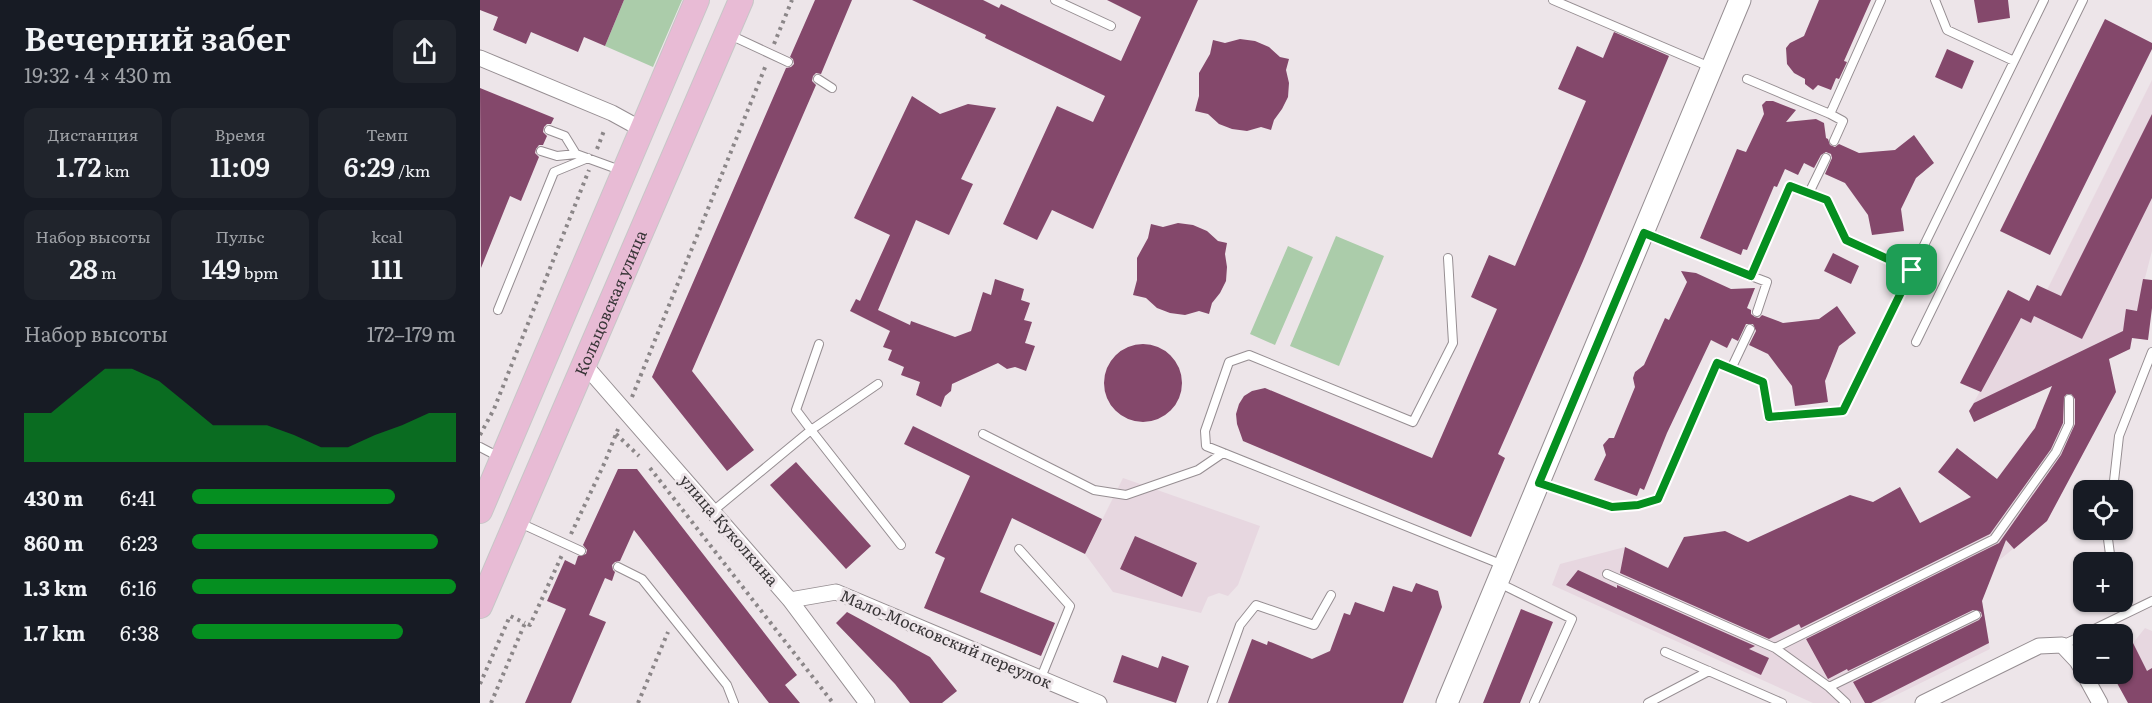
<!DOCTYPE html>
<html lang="ru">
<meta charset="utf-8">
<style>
:root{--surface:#171b24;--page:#20242c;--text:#f1f3f6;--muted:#9ea1a6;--accent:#058f20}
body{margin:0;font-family:Literata,serif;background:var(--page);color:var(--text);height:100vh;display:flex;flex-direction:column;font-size:22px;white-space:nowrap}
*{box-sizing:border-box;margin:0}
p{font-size:20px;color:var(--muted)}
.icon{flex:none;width:33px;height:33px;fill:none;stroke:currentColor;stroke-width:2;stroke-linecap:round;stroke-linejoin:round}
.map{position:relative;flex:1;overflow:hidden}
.side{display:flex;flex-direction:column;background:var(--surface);width:480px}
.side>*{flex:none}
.fabs{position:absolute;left:1593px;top:480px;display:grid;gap:12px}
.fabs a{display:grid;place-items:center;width:60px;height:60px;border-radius:12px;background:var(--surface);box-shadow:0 2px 4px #0004;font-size:30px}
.pin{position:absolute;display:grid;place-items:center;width:51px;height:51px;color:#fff;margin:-26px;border-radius:12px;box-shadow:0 3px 9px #0006}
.round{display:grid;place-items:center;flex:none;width:63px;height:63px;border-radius:12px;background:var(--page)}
.headline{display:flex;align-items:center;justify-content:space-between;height:102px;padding:0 24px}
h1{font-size:33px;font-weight:600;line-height:45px}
.figures{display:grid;grid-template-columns:repeat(3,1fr);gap:9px;height:102px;padding:6px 24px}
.figures div{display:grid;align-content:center;border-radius:12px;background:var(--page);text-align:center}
.figures b{font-size:26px;font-weight:600}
.figures small{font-size:16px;font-weight:400}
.figures p{font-size:16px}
.chart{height:168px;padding:12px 24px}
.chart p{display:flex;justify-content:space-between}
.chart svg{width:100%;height:108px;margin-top:6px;fill:var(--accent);opacity:.7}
ul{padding:0 24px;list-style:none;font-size:20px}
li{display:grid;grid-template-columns:96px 72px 1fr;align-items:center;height:45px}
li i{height:15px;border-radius:8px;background:var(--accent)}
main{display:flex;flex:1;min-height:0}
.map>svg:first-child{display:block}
.built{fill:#e7d7e0}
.green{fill:#abccaa}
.building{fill:#84486b}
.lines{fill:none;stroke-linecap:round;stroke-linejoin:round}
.lane-casing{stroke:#968e92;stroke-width:10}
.street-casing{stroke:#968e92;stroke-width:17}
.secondary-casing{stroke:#968e92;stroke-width:23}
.primary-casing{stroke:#c7c6c7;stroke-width:26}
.path{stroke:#8b8688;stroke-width:4;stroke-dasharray:3 4.5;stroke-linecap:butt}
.lane{stroke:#fff;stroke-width:8}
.street{stroke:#fff;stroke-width:15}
.secondary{stroke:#fff;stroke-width:21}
.primary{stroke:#e8bbd5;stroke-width:24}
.route-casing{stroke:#fff;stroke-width:12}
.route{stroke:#058f20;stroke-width:8}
.labels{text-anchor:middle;stroke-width:6;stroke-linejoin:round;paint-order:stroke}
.street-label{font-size:16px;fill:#383537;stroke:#ede5e9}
</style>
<main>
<section class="side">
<div class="headline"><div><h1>Вечерний забег</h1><p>19:32 · 4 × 430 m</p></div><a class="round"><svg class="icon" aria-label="share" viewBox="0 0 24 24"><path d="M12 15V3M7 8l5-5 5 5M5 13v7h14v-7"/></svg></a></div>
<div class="figures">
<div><p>Дистанция</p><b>1.72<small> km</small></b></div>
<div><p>Время</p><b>11:09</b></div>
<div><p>Темп</p><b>6:29<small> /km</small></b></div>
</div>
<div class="figures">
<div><p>Набор высоты</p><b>28<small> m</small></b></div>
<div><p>Пульс</p><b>149<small> bpm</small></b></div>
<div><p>kcal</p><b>111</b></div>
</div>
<div class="chart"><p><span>Набор высоты</span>172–179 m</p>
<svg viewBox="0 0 160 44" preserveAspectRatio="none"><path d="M0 44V24L10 24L20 15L30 6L40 6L50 11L60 20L70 29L80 29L90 29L100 33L110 38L120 38L130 33L140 29L150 24L160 24V44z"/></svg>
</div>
<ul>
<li><b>430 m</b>6:41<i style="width:77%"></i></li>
<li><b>860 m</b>6:23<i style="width:93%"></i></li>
<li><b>1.3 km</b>6:16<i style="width:100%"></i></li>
<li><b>1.7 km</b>6:38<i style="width:80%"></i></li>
</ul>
</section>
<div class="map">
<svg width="1672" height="703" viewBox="0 0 1672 703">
<rect width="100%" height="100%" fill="#ede5e9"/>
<path class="built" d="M1672 80V251L1658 305 1668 340 1652 338 1650 349 1494 422 1489 411 1541 318 1551 322Z
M1633 378 1636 392 1567 521 1517 562 1502 600 1510 649 1400 703H1333L1072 585 1080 564 1145 547 1292 616 1497 505 1555 428 1565 403Z
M643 478 780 526 758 585 748 596 739 593 728 597 721 613 633 592 605 554Z
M1665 628 1672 631V703H1648L1632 674H1642L1643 648 1653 643Z"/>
<path class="green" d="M144 0H202L173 67 125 46Z
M856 236 904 256 859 366 810 346Z
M808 246 833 257 795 345 770 334Z"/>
<path class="building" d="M0 0H144L125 46 104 37 98 52 51 32 46 44 13 30 18 17 0 10Z
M335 0H372L341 74 336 73 333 76 332 81 336 85 212 371 274 450 247 471 172 377 306 68 311 67 314 64 313 59 310 57Z
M432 0H503L519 8 521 4 641 61 661 17 627 0H718L613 229 572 210 557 240 523 224 577 106 613 122 625 96 505 38 506 35Z
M1339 0H1391L1364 61 1367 62 1359 79 1356 78 1351 90 1338 85 1333 90 1325 84V79L1314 73 1307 64 1306 48 1310 43 1324 36Z
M1494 0H1528L1530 18 1498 23Z
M1625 19 1672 43V49L1570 255 1520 231Z
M1134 32 1189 56 1103 261 1018 454 1025 458 991 537 763 441 757 424 756 414 759 404 764 396 772 391 785 388 952 458 1017 309 991 297 1009 255 1035 266 1106 101 1078 89 1097 46 1123 58Z
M760 39 775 41 789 47 800 57 809 59 806 70 809 83 808 97 802 109 794 120 791 130 781 127 767 131 752 129 739 124 728 114 715 111 719 96V73L730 54 733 40 745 43Z
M1467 49 1494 61 1482 89 1455 77Z
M0 88 74 118 71 124H67L64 127 63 132 67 136 63 145H59L56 149 55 153 59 157 41 201 30 196 1 268Z
M432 96 460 114 488 104 516 108 481 179 493 184 469 235 436 220 398 310 430 325 431 321 475 337 491 331 503 292 511 295 515 279 544 289 541 300 550 303 544 320 552 322 545 343 555 346 546 371 535 367 527 369 518 363 472 384 471 391 465 396 461 407 436 395 440 382 421 375 424 367 408 360 412 350 403 347 410 331 370 311 376 299 380 301 410 235 374 218Z
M1286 101H1293L1316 110 1306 122 1336 119 1344 123 1346 138 1348 139 1350 145 1355 147 1359 144 1379 153 1415 150 1434 135 1454 163 1436 178 1421 209 1424 231 1392 235 1388 215 1365 183 1345 174 1352 158 1351 154 1346 152 1341 155 1334 168 1324 163 1318 175 1305 169 1297 187 1294 186 1267 250 1263 249 1261 255 1220 238 1257 149 1266 152 1284 114 1282 105Z
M1672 114V198L1602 339 1554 316 1551 323 1541 318 1501 392 1480 383 1528 290 1549 301 1557 285 1581 296Z
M698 223 713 225 727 231 738 241 747 243 745 254 747 267 746 281 740 293 732 303 729 314 719 311 705 315 690 313 677 308 666 298 653 295 657 280V258L668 238 671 224 683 227Z
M1353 253 1379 266 1371 284 1344 271Z
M1201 271 1216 273 1251 289 1275 288 1267 308 1271 310V314L1275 317 1279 318 1282 315 1303 323 1339 319 1357 306 1376 333 1359 346 1345 381 1348 402 1315 406 1312 386 1288 354 1269 345 1276 331 1273 324H1266L1258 341 1252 338 1247 348 1231 340 1187 433 1164 490 1160 488 1157 496 1114 480 1126 455 1123 445 1129 438H1134L1155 387 1153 378 1155 372 1164 365 1185 318 1189 320 1207 282Z
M1663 279 1672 280V308L1668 340 1652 338 1650 349 1629 359 1636 392 1567 521 1534 549 1526 540 1502 601 1509 643 1391 703H1385L1373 682 1499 620 1502 616 1501 612 1493 610 1368 671 1367 669 1348 679 1326 639 1519 543 1581 455 1595 424V399L1591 394H1587L1584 397 1583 423 1571 449 1510 534 1321 628 1319 624 1289 639 1140 573 1145 547 1188 568 1204 537 1245 531 1268 542 1370 495 1393 502 1420 487 1440 523 1491 497 1458 472 1477 448 1517 479 1555 428 1572 386 1494 422 1489 411 1494 403 1643 331 1646 309 1657 311Z
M624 383a39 39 0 1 1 78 0a39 39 0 1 1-78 0Z
M433 426 622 519 605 554 532 518 500 592 575 623 561 656 444 608 465 558 455 553 490 476 424 444Z
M316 462 391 546 366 569 290 485Z
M138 469H157L317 675 305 685 320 703H289L154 530 140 561 135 562 132 565 133 570 135 572 132 581 125 578 109 615 126 622 91 703H45L86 609 67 601 85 560 95 565 98 556 106 554 107 550 103 545Z
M655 536 717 563 702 597 640 569Z
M1098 570 1137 588V585L1275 646 1269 649 1289 658 1281 675 1086 585Z
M936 583 958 591 962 607 923 703H748L772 639 787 645 788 641 832 659 850 651 864 613 870 615 875 602 904 612 913 586 932 592Z
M1041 609 1073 622 1040 703H1003Z
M367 612 450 657 477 691 462 703H430L415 684 356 623Z
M1653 643 1667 671 1672 668V703H1648L1632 674H1642V648Z
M642 655 678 668 682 656 709 666 696 703 633 682Z"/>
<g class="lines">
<defs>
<path id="lane" d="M575 0 631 26
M1073 0 1230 67
M1455 0 1467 30 1534 61
M250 35 308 62
M338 79 352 88
M1267 79 1350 114 1401 0
M1350 114 1363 121 1354 141
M69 130 85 136 96 154
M61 151 77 156 96 154 140 170
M1329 193 1346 158
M1166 233 1271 276 1310 186 1347 200 1366 240 1432 270
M968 258 973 343 933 422 769 355 749 362 725 431 726 446 1023 565
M1271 276 1287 282 1277 312
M18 310 74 172 108 158
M1436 342 1603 0
M339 344 316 410 331 430 398 384
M1251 369 1270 329
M503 434 614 490 646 495 718 470 743 453
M0 447 21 458
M1060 483 1132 507 1158 505 1178 499 1237 363 1283 382 1289 418 1363 411 1564 0
M1633 490 1639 436 1672 352
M233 511 331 430 421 545
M40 523 101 551
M1629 530 1628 539 1631 562
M539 549 590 606 560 680
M138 567 162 579 247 685 254 703
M1127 574 1295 648
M1017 582 1092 619 1054 703
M1604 634 1672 601
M1582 645 1604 635
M1185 652 1302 703
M1349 687 1295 648 1514 539 1576 452 1589 424V399
M732 703 760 625 776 605 834 625 851 595
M1168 703 1229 671
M1366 703 1349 687 1496 615"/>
<path id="street" d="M0 58 132 113 163 130
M103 363 310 600 387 703
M310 600 356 592 619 703
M1604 674 1620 703
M1443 703 1559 646 1582 645 1597 661 1604 673"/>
<path id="secondary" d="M967 703 1260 0"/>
<g id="primary">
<path d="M0 511 217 0"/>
<path id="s1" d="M0 606 261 0"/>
</g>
</defs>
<use href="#lane" class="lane-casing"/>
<use href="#street" class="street-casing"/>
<use href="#secondary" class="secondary-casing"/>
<use href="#primary" class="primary-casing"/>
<path class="path" d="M294 44 312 0
M117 149 125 128
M152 397 286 65
M136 434 159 456
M0 435 14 409 109 170
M170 468 353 703
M91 534 125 462 138 429
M0 684 30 616 45 623
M11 703 45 623 50 625 82 555
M158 703 188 632"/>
<use href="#lane" class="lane"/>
<use href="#street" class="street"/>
<use href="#secondary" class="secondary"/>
<use href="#primary" class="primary"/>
</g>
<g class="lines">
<defs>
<path id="route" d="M1310 186 1347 200 1366 240 1432 270 1363 411 1289 417 1283 382 1237 363 1178 499 1158 505 1132 507 1059 483 1164 233 1271 276Z"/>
</defs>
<use href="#route" class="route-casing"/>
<use href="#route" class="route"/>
</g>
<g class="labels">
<g class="street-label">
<text dy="6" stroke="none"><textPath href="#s1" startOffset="330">Кольцовская улица</textPath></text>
<text transform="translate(249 530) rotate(49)" y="6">улица Куколкина</text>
<text transform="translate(466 639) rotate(23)" y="6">Мало-Московский переулок</text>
</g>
</g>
</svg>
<div class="fabs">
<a><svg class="icon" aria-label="locate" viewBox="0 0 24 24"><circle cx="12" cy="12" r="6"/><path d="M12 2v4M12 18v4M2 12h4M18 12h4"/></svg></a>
<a>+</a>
<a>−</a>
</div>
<div class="pin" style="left:1432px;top:270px;background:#1e9e55"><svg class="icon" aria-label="arrive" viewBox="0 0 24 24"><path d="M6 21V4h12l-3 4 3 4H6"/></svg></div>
</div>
</main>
